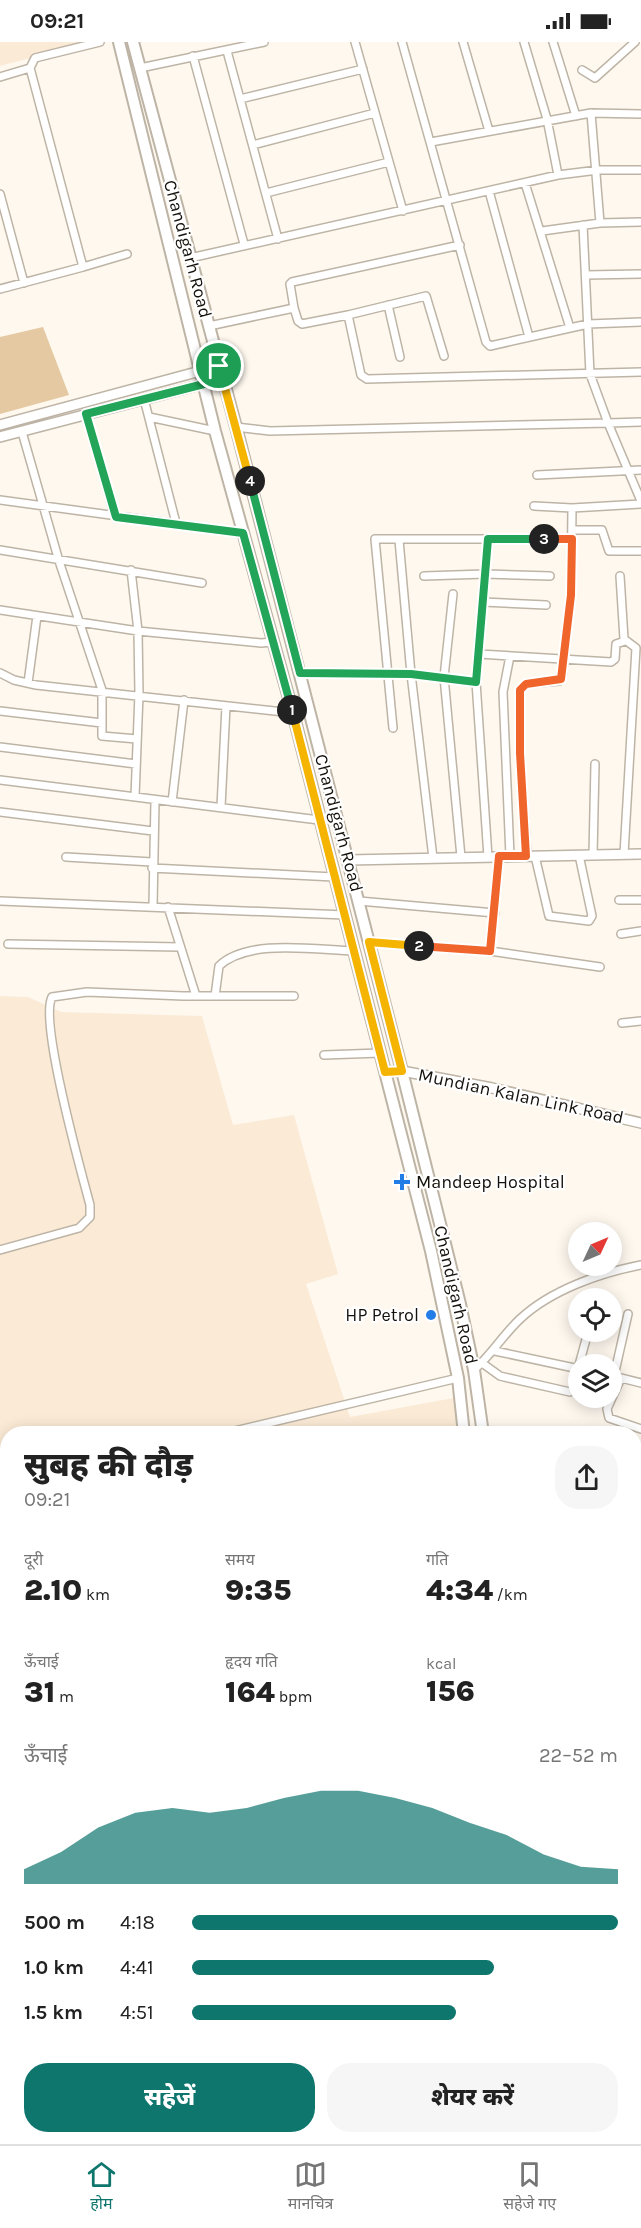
<!DOCTYPE html>
<html lang="hi">
<meta charset="utf-8">
<style>
:root{--surface:#fff;--page:#f6f6f6;--text:#222;--muted:#767676;--line:#e0e0e0;--accent:#0f766e}
body{margin:0;font-family:Karla,"Noto Sans Devanagari",sans-serif;background:var(--page);color:var(--text);height:100vh;display:flex;flex-direction:column;font-size:22px;white-space:nowrap}
*{box-sizing:border-box;margin:0}
p{font-size:20px;color:var(--muted)}
.icon{flex:none;width:33px;height:33px;fill:none;stroke:currentColor;stroke-width:2;stroke-linecap:round;stroke-linejoin:round}
.map{position:relative;flex:1;overflow:hidden}
.panel{position:absolute;left:0px;top:1384px;width:642px;height:718px;display:flex;flex-direction:column;background:var(--surface);border-radius:24px 24px 0 0;box-shadow:0 3px 15px #0003}
.panel>*{flex:none}
.needle{width:39px;rotate:46deg}
.controls{position:absolute;left:568px;top:1180px;display:grid;gap:12px}
.controls a{display:grid;place-items:center;width:54px;height:54px;border-radius:50%;background:var(--surface);box-shadow:0 3px 15px #0003;font-size:30px}
.pin{position:absolute;display:grid;place-items:center;width:51px;height:51px;color:#fff;margin:-26px;border:3px solid #fff;border-radius:50%;box-shadow:0 2px 6px #0007}
.km{position:absolute;width:30px;height:30px;margin:-15px;border-radius:50%;background:#222;color:#fff;font-size:16px;line-height:30px;text-align:center}
.round{display:grid;place-items:center;flex:none;width:63px;height:63px;border-radius:24px;background:var(--page)}
.overview{display:flex;align-items:center;justify-content:space-between;height:102px;padding:0 24px}
h1{font-size:33px;font-weight:800;line-height:45px}
.figures{display:grid;grid-template-columns:repeat(3,1fr);gap:9px;height:102px;padding:6px 24px}
.figures div{display:grid;align-content:center}
.figures b{font-size:30px;font-weight:800}
.figures small{font-size:16px;font-weight:400}
.figures p{font-size:16px}
.chart{height:168px;padding:12px 24px}
.chart p{display:flex;justify-content:space-between}
.chart svg{width:100%;height:108px;margin-top:6px;fill:var(--accent);opacity:.7}
.action{display:flex;gap:12px;margin-top:auto;padding:12px 24px}
.action a{flex:1;height:69px;border-radius:24px;background:var(--accent);color:#fff;font-size:24px;font-weight:800;line-height:69px;text-align:center}
.action a+a{background:var(--page);color:var(--text)}
ul{padding:0 24px;list-style:none;font-size:20px}
li{display:grid;grid-template-columns:96px 72px 1fr;align-items:center;height:45px}
li i{height:15px;border-radius:8px;background:var(--accent)}
.status{display:flex;justify-content:space-between;align-items:center;height:42px;padding:0 30px;background:var(--surface);direction:ltr}
.status svg{height:16px;fill:currentColor}
.menu{display:flex;justify-content:space-around;align-items:center;height:84px;border-top:2px solid var(--line);background:var(--surface);font-size:16px;color:var(--muted)}
.menu a{display:grid;justify-items:center;gap:3px}
.menu .current{color:var(--accent)}
.map>svg:first-child{display:block}
.built{fill:#fbebd6}
.green{fill:#e5c9a2}
.lines{fill:none;stroke-linecap:round;stroke-linejoin:round}
.street-casing{stroke:#beb4a6;stroke-width:10}
.secondary-casing{stroke:#beb4a6;stroke-width:12}
.primary-casing{stroke:#beb4a6;stroke-width:14}
.street{stroke:#fff;stroke-width:7}
.secondary{stroke:#fff;stroke-width:9}
.primary{stroke:#fff;stroke-width:10}
.split-1-casing{stroke:#fff;stroke-width:12}
.split-2-casing{stroke:#fff;stroke-width:12}
.split-3-casing{stroke:#fff;stroke-width:12}
.split-4-casing{stroke:#fff;stroke-width:12}
.split-5-casing{stroke:#fff;stroke-width:12}
.split-1{stroke:#22a559;stroke-width:8}
.split-2{stroke:#f5b400;stroke-width:8}
.split-3{stroke:#f0652b;stroke-width:8}
.split-4{stroke:#22a559;stroke-width:8}
.split-5{stroke:#f5b400;stroke-width:8}
.poi-dot{fill:#237de7;stroke:#fff;stroke-width:2}
.labels{text-anchor:middle;stroke-width:4.5;stroke-linejoin:round;paint-order:stroke}
.street-label{font-size:18px;fill:#15110c;stroke:#fff}
.poi-label{font-size:18px;fill:#15110c;stroke:#fff;text-anchor:start}
</style>
<div class="status"><b>09:21</b><svg viewBox="0 0 49 12"><path d="M0 12V9h3v3zM5 12V6h3v6zM10 12V3h3v9zM15 12V0h3v12zM26 1h20v11H26zM47 4h2v5h-2z"/></svg></div>
<div class="map">
<svg width="641" height="2102" viewBox="0 0 641 2102">
<rect width="100%" height="100%" fill="#fef8ef"/>
<path class="built" d="M0 0H92L0 24Z
M0 954 28 955 61 970 202 974 233 1083 294 1073 338 1232 306 1242 350 1375 459 1355 461 1392H8V2096H562L564 2102H0Z"/>
<path class="green" d="M43 285 69 353 0 372V295Z"/>
<g class="lines">
<defs>
<path id="street" d="M100 0 35 16 30 26 83 225 127 212
M355 0 403 169
M402 0 486 300 490 304 570 286 525 141
M463 0 489 89
M524 0 547 77 558 133
M553 0 576 74
M227 9 278 197
M193 14 244 202
M140 26 264 0
M582 28 595 36 635 0
M0 35 30 26
M240 57 363 27
M591 71 600 181
M431 100 591 71 641 72
M253 103 375 71
M489 149 529 295
M266 151 389 120
M0 152 24 241
M583 183 590 332 608 381 641 380
M542 189 600 181 641 180
M190 216 558 133 598 128H641
M586 233 641 232
M0 247 83 225
M388 263 400 315
M294 266 298 279 302 282 348 273 361 333 367 337 641 330
M348 273 426 254 444 314
M209 284 294 266 290 242 292 240 460 203
M570 286 588 282 641 280
M144 357 176 481
M86 372 115 475
M149 375 215 389
M236 385 270 389 608 381 641 459
M22 390 59 519 102 648V694L137 697
M537 433 641 428
M0 458 243 491
M534 464 572 466
M572 488H602L609 509H641
M399 498 411 632 433 816
M0 508 202 541
M131 528 138 589 139 652 135 755
M424 534 485 532 550 534
M620 534 624 597 636 606 624 812
M453 552 444 635 461 815
M483 560 546 563
M0 568 138 589 261 601 273 600
M479 612 611 620 615 617 616 602 625 599
M0 631 14 638 36 643 293 671
M300 631 411 632 476 640
M28 641 37 574
M0 669 102 681
M393 686 375 497H572
M0 705 136 722
M0 738 319 778
M172 760 184 658
M221 765 226 664
M0 770 153 789
M593 813 595 722
M510 814 503 650 510 614
M527 814 520 711V648L526 642 559 639 562 635 571 553 572 466 641 462
M535 814 549 874 589 879 592 874 579 813
M66 815 152 820
M488 815 476 640 488 497
M152 826 334 835
M619 858H641
M0 859 345 873
M359 859 495 871
M153 864 155 759
M168 865 196 954
M621 892 641 889
M369 900 490 909 600 925
M8 902 180 905
M490 909 499 815
M215 954 219 924C248 896 316 908 354 909
M622 981 641 979
M324 1013 380 1011
M0 1208 79 1186 90 1175V1163C81 1129 39 979 52 955L87 950 183 954H294
M495 1309 579 1327
M482 1321 500 1334 570 1350 579 1345
M579 1323 588 1290
M474 1328C491 1313 503 1293 520 1277 551 1248 600 1231 641 1223
M614 1334 628 1272
M617 1335 641 1341
M621 1336 607 1367 609 1376 641 1387
M222 1392 458 1336
M0 1432 8 1469
M634 1519 641 1522
M634 1599 641 1602
M634 1747 641 1749
M0 1786 8 1785
M634 1984 641 1985
M634 2044H641"/>
<path id="secondary" d="M0 383 219 324
M0 395 223 337
M348 818 641 812
M385 1030 402 1029 492 1046 641 1081
M227 2102 255 2096"/>
<path id="primary" d="M119 0 215 389 293 671 431 1209 458 1336 464 1392
M133 0 236 385 402 1029 460 1262 474 1328 483 1392
M601 2096 603 2102
M621 2096 623 2102"/>
</defs>
<use href="#street" class="street-casing"/>
<use href="#secondary" class="secondary-casing"/>
<use href="#primary" class="primary-casing"/>
<use href="#street" class="street"/>
<use href="#secondary" class="secondary"/>
<use href="#primary" class="primary"/>
</g>
<g class="lines">
<defs>
<path id="split-1" d="M219 324 201 328 204 342 86 372 116 475 243 491 292 668"/>
<path id="split-2" d="M292 668 385 1030 402 1029 369 900 419 904"/>
<path id="split-3" d="M419 904 490 909 499 814H526L520 711V648L526 642 561 637 571 553 572 497H544"/>
<path id="split-4" d="M250 439 300 631 411 632 476 640 488 497H544"/>
<path id="split-5" d="M219 324 250 439"/>
</defs>
<use href="#split-1" class="split-1-casing"/>
<use href="#split-2" class="split-2-casing"/>
<use href="#split-3" class="split-3-casing"/>
<use href="#split-4" class="split-4-casing"/>
<use href="#split-5" class="split-5-casing"/>
<use href="#split-1" class="split-1"/>
<use href="#split-2" class="split-2"/>
<use href="#split-3" class="split-3"/>
<use href="#split-4" class="split-4"/>
<use href="#split-5" class="split-5"/>
</g>
<g class="poi-dot">
<path d="M399 1131h6v6h6v6h-6v6h-6v-6h-6v-6h6z"/>
<circle cx="431" cy="1273" r="6"/>
</g>
<g class="labels">
<g class="street-label">
<text transform="translate(188 207) rotate(75)" y="6">Chandigarh Road</text>
<text transform="translate(339 781) rotate(75)" y="6">Chandigarh Road</text>
<text transform="translate(521 1054) rotate(12)" y="6">Mundian Kalan Link Road</text>
<text transform="translate(456 1253) rotate(77)" y="6">Chandigarh Road</text>
</g>
<g class="poi-label">
<text x="416" y="1146">Mandeep Hospital</text>
<text x="419" y="1279" text-anchor="end">HP Petrol</text>
</g>
</g>
</svg>
<div class="controls">
<a><svg class="needle" viewBox="-14 -14 28 28"><path d="M0-13l5 13h-10z" fill="#e53935"/><path d="M0 13l5-13h-10z" fill="#767676"/></svg></a>
<a><svg class="icon" aria-label="locate" viewBox="0 0 24 24"><circle cx="12" cy="12" r="6"/><path d="M12 2v4M12 18v4M2 12h4M18 12h4"/></svg></a>
<a><svg class="icon" aria-label="layers" viewBox="0 0 24 24"><path d="M12 4l9 5-9 5-9-5zM3 14l9 5 9-5"/></svg></a>
</div>
<div class="pin" style="left:219px;top:324px;background:#1e9e55"><svg class="icon" aria-label="arrive" viewBox="0 0 24 24"><path d="M6 21V4h12l-3 4 3 4H6"/></svg></div>
<b class="km" style="left:292px;top:668px">1</b>
<b class="km" style="left:419px;top:904px">2</b>
<b class="km" style="left:544px;top:497px">3</b>
<b class="km" style="left:250px;top:439px">4</b>
<section class="panel">
<div class="overview"><div><h1>सुबह की दौड़</h1><p>09:21</p></div><a class="round"><svg class="icon" aria-label="share" viewBox="0 0 24 24"><path d="M12 15V3M7 8l5-5 5 5M5 13v7h14v-7"/></svg></a></div>
<div class="figures">
<div><p>दूरी</p><b>2.10<small> km</small></b></div>
<div><p>समय</p><b>9:35</b></div>
<div><p>गति</p><b>4:34<small> /km</small></b></div>
</div>
<div class="figures">
<div><p>ऊँचाई</p><b>31<small> m</small></b></div>
<div><p>हृदय गति</p><b>164<small> bpm</small></b></div>
<div><p>kcal</p><b>156</b></div>
</div>
<div class="chart"><p><span>ऊँचाई</span>22–52 m</p>
<svg viewBox="0 0 160 44" preserveAspectRatio="none"><path d="M0 44V38L10 31L20 21L30 15L40 13L50 15L60 13L70 9L80 6L90 6L100 9L110 13L120 19L130 24L140 32L150 37L160 38V44z"/></svg>
</div>
<ul>
<li><b>500 m</b>4:18<i style="width:100%"></i></li>
<li><b>1.0 km</b>4:41<i style="width:71%"></i></li>
<li><b>1.5 km</b>4:51<i style="width:62%"></i></li>
</ul>
<div class="action"><a>सहेजें</a><a>शेयर करें</a></div>
</section>
</div>
<nav class="menu">
<a class="current"><svg class="icon" aria-label="home" viewBox="0 0 24 24"><path d="M3 11l9-7 9 7M6 9v11h12V9"/></svg>होम</a>
<a><svg class="icon" aria-label="map" viewBox="0 0 24 24"><path d="M3 6l6-2 6 2 6-2v14l-6 2-6-2-6 2zM9 4v14M15 6v14"/></svg>मानचित्र</a>
<a><svg class="icon" aria-label="saved" viewBox="0 0 24 24"><path d="M7 4h10v16l-5-4-5 4z"/></svg>सहेजे गए</a>
</nav>
